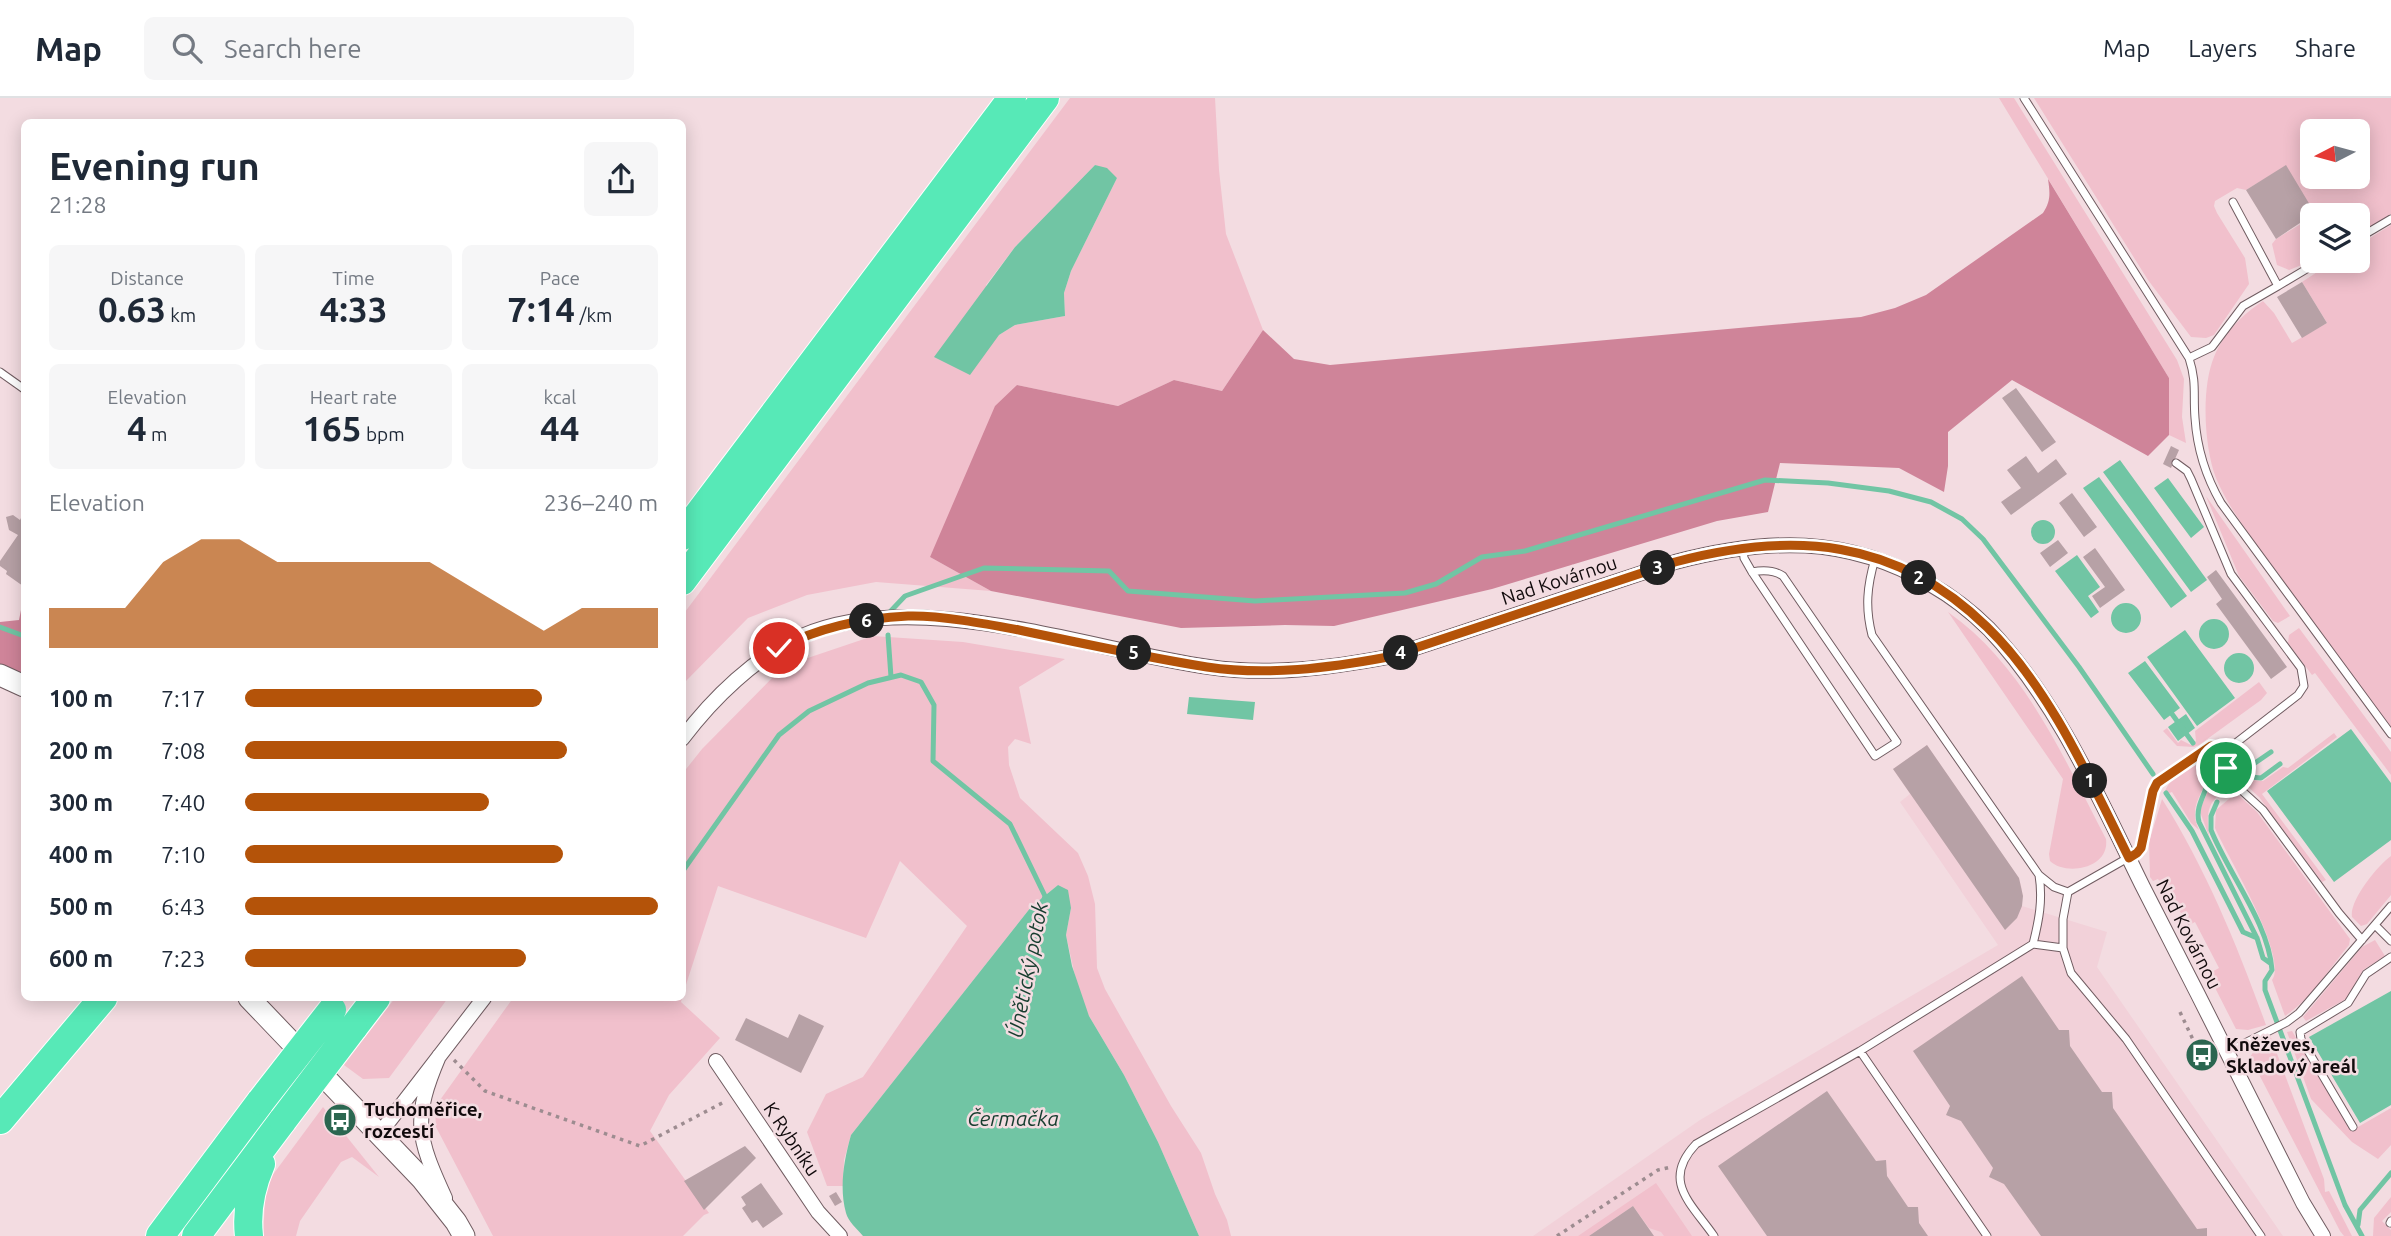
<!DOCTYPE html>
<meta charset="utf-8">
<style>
:root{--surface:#fff;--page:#f6f6f7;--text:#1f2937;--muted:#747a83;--line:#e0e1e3;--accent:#b45309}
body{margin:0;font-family:Ubuntu,sans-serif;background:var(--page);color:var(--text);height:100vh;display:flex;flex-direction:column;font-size:26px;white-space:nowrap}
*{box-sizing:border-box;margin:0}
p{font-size:23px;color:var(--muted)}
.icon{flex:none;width:38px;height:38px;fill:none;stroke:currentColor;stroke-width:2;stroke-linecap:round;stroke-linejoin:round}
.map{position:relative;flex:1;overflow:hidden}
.drawer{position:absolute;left:21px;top:21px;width:665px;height:882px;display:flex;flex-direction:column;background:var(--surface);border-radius:10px;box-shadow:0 4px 18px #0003}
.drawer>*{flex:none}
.needle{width:46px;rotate:264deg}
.buttons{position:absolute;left:2300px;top:21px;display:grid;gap:14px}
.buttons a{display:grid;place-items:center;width:70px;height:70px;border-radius:10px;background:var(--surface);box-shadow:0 4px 18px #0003;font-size:35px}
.pin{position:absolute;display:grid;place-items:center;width:60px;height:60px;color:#fff;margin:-30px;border:4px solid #fff;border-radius:50%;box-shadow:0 2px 7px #0007}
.km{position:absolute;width:35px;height:35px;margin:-18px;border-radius:50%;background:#222;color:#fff;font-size:19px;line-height:35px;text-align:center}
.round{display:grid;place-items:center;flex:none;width:74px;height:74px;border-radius:10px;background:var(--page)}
.headline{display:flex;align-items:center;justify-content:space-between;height:119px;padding:0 28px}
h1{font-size:38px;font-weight:700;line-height:52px}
.stats{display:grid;grid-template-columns:repeat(3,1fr);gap:10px;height:119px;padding:7px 28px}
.stats div{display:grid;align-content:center;border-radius:10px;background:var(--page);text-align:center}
.stats b{font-size:35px;font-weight:700}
.stats small{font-size:19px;font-weight:400}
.stats p{font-size:19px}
.chart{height:196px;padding:14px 28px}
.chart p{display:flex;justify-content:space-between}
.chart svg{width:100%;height:126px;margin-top:7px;fill:var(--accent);opacity:.7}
ul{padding:0 28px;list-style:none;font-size:23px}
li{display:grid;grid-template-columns:112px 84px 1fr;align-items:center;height:52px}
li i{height:18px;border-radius:9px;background:var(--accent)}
header{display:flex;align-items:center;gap:42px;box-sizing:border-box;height:98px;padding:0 35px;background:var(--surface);border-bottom:2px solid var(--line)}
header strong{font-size:33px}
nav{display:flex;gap:38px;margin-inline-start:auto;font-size:24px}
.search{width:490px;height:63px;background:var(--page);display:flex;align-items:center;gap:18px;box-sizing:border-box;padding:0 24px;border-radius:10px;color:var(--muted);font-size:26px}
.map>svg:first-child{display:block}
.built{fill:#f2d1d9}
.green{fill:#f1c0cc;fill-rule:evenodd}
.forest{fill:#cf8499}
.water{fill:#71c5a4}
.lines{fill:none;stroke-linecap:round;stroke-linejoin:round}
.stream{stroke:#71c5a4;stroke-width:5}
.building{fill:#b7a1a6}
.lane-casing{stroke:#705c61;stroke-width:9}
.street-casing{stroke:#705c61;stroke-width:16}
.secondary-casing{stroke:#705c61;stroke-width:23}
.highway-casing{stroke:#fff;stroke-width:30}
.path{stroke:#9d8c90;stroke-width:3.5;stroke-dasharray:3.5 5;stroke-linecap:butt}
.lane{stroke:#fff;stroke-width:7}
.street{stroke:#fff;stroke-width:14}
.secondary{stroke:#fff;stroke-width:21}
.highway{stroke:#57e9b7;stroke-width:28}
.highway-bridge-casing{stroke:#fff;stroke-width:30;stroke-linecap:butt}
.highway-bridge{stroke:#57e9b7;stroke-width:28}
.route-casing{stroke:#fff;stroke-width:14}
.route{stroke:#b45309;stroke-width:9}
.labels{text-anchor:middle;stroke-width:5;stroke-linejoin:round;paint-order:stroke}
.street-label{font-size:19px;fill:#110a0c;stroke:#f3dce1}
.poi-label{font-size:19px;font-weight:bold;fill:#110a0c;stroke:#f3dce1;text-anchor:start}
.water-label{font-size:21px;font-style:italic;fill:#173d2f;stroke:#f3dce1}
</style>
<header>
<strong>Map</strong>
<div class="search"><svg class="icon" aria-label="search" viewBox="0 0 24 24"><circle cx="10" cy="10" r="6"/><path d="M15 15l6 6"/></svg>Search here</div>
<nav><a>Map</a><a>Layers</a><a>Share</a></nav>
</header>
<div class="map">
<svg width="2391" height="1138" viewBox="0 0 2391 1138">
<rect width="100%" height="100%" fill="#f3dce1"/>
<path class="built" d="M1927 647 2019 780 2022 791V808L2107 834 2097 869 2283 1138H1533L1700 1022 1998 847 1900 704 1910 696 1893 671Z"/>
<path class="green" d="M1070 0H1215L1219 72 1226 136 1263 232 1222 293 1174 282 1118 308 1017 287 930 459 991 493 876 484 807 497 748 520 683 586 682 518ZM1095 67 1117 80 1071 173 1064 195 1065 218 1015 227 999 237 986 187 1015 149Z
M1999 0H2014L2177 262 2184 281 2182 319 2186 345 2169 337V280Z
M2034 0H2391V116L2357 137V117H2314L2286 68 2246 92 2237 90 2215 103 2214 108 2217 115 2245 160 2249 186 2214 237 2206 240 2191 239 2148 182ZM2312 33H2357V79H2312Z
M2312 119V163L2289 172 2277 167 2272 146 2276 141Z
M2391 127V630C2354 579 2317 529 2280 478 2258 447 2231 416 2216 380 2204 349 2201 290 2214 259 2223 236 2243 216 2263 203L2274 215 2292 245 2327 225 2302 184 2334 163H2357V148Z
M2206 398 2290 518 2278 525 2273 523 2239 478Z
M1948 514C2025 568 2064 661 2106 741 2110 771 2065 778 2050 763L2049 756 2063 681Z
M2299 530 2391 654V677L2315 575 2312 577 2288 545 2289 537Z
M873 538 963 544 1065 561 1019 589 1031 646 1015 641 1008 649 1009 667 1020 700 1078 755 1088 778 1095 806 1097 870 1105 891 1171 1008 1201 1055 1215 1096 1227 1122 1231 1138H1199L1158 1044 1124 977 1089 918 1078 892 1066 837 1071 810 1058 787 1031 809 851 1037 844 1062 843 1088H827L807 1034 826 996 863 979 967 828 900 763 866 840 718 788 682 899 683 675 702 651 784 568Z
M2259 584 2267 595 2261 602 2199 647 2194 649 2177 648 2163 633 2167 630 2178 645 2181 642 2191 647 2196 643 2195 633Z
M2334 635 2337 639 2262 696 2326 782 2322 784 2259 699 2246 687 2252 682 2263 683 2283 669 2288 670Z
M2206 661H2209L2231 688C2208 703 2206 711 2209 738L2200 714C2204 695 2221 681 2209 661L2204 665C2216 690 2184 701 2199 732L2191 725 2172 694 2164 697C2167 681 2189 666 2206 661Z
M2236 695 2257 714 2350 841 2349 847C2329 871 2311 901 2285 918L2272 882C2289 859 2227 758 2215 730L2216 712Z
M2162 701C2206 771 2238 849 2266 927L2248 932 2236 931 2208 876 2219 870 2195 824 2189 827 2158 781 2153 783 2150 779 2149 744Z
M2391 758V797L2367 826 2361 828 2352 819C2349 803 2377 768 2391 758Z
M2375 842 2385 858 2363 872 2346 901 2306 923 2303 919 2362 849Z
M395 900H448L389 980 363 981 344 967Z
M513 900H682L681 904 720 940 669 997 650 1033 709 1115 704 1117 683 1138H493L436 1029 435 1009Z
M2292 933 2351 1033 2391 1010V1047L2378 1061 2352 1044 2311 1001 2287 934Z
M2270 937 2324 1081 2325 1094 2329 1093 2352 1138H2344L2340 1133 2250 959 2261 943Z
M323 1009 379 1079 352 1059 341 1064 300 1123 296 1138H263L266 1086Z
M1656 1085 1692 1138H1664L1661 1134 1649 1130 1633 1108 1589 1138H1578Z
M2391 1099V1114L2382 1123 2391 1132V1138H2373L2374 1120Z"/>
<path class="forest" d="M2048 81 2169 280V337L2148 358 2012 282 1948 334V368L1944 394 1899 370 1780 365 1768 414 1717 423 1492 491 1334 528 1285 527 1181 530 991 493 930 459 995 308 1017 287 1118 308 1174 282 1222 293 1263 232 1294 261 1330 267 1861 219 1895 210 1926 197 2043 115C2051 103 2050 95 2048 81Z
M24 497V579L14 572 0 567V524L19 522Z"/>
<path class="water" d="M1095 67 1107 70 1117 80 1071 173 1064 195 1065 218 1015 227 999 237 970 277 934 259 1015 149Z
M2120 362 2207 482 2191 494 2103 374Z
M2099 379 2187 498 2171 510 2083 390Z
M2168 380 2204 429 2191 440 2154 390Z
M2031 434a12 12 0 1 1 24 0a12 12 0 1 1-24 0Z
M2077 457 2100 489 2088 498 2099 514 2091 520 2055 473Z
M2111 520a15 15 0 1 1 30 0a15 15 0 1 1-30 0Z
M2199 536a15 15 0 1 1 30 0a15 15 0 1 1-30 0Z
M2185 532 2235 600 2197 628 2147 559Z
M2224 570a15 15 0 1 1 30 0a15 15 0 1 1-30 0Z
M2145 563 2180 610 2164 622 2128 575Z
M1189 599 1255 604 1253 622 1187 616Z
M2186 616 2195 630 2178 643 2168 629Z
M2351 631 2391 685V742L2334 784 2267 693Z
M1058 787 1068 792 1071 810 1066 837 1072 868 1089 918 1124 977 1158 1044 1199 1138H863C857 1131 848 1123 846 1115 839 1090 844 1062 851 1037L1031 809Z
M2391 893V1007L2360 1025 2309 939Z"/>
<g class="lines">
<path class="stream" d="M887 517 905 498 984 470 1109 473 1128 493 1255 503 1405 495 1436 486 1482 459 1525 453 1765 382 1828 385 1889 393 1931 404 1962 421 1983 441 2079 569 2153 676
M0 529 24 538
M888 537 891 579
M2172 616 2193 645
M2206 663C2218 685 2193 702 2199 724L2257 840 2263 860 2270 865
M2250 679 2261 680 2280 666
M2242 685 2250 679 2252 667 2271 654
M2166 695 2192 733 2243 834 2257 840
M2217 704 2211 718V732C2228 775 2269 826 2272 872L2265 883V892L2345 1107 2362 1138
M682 774 779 637 809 613 868 585 901 577 921 584 934 607 933 663 1010 726 1045 798 1043 805
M2358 1127 2360 1112 2391 1075"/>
</g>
<path class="building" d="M2286 67 2316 117H2312L2276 141 2246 92Z
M2302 184 2327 225 2302 240 2277 199Z
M2016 290 2056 344 2042 354 2002 300Z
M2171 348 2179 352 2171 370 2163 366Z
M2026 358 2038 375 2056 361 2067 376 2011 417 2001 404 2021 390 2007 372Z
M2072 395 2097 429 2084 439 2059 405Z
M24 414V486L23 488 6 476 7 473 0 468V463L18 437 9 432 6 419 13 417 20 422Z
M2058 442 2068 455 2050 469 2040 455Z
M2095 450 2125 492 2100 510 2092 498 2105 489 2083 459Z
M2216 472 2287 569 2271 581 2216 506 2222 501 2207 479Z
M1927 647 2019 780 2023 798 2022 808 2017 820 2005 832 1893 671Z
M2022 878 2059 932H2069L2070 948 2102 994H2112L2113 1010 2197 1131 2207 1130V1138H2041L2004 1086 1989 1079 1993 1070 1961 1023 1946 1017 1950 1008 1913 953Z
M799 916 824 928 801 975 735 942 746 920 788 940Z
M1827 993 1876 1063 1886 1062 1887 1078 1908 1109H1918L1919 1125 1928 1138H1767L1718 1068Z
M745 1048 756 1060 704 1112 684 1083Z
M761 1085 783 1116 763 1130 757 1122 752 1125 742 1110 746 1107 741 1099Z
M836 1094 842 1104 835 1108 829 1098Z
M1633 1108 1654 1138H1589Z"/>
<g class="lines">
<defs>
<path id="lane" d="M2024 0 2189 260C2197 285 2193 296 2195 320 2197 351 2206 379 2221 405L2391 636
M2233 104 2278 188 2320 163
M2357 141 2391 121
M2189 260 2212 249 2243 208 2278 188
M0 274 24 291
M1743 450 1744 460 1752 474 1875 658 1897 644 1783 478C1774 472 1763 472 1752 474
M1875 461C1867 488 1865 510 1872 537L2039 777 2054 789 2068 794 2140 753 2153 693 2157 685 2211 648 2228 651 2298 597 2304 588 2301 570 2231 476 2191 381 2187 373 2176 365
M2228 651 2226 670 2240 691 2263 712 2339 815 2362 842
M2068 794 2063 821V850L2071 875 2126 941 2261 1138
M2375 827 2391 843
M2033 846C2039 822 2043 802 2039 777
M1860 953 1987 1138
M2227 954 2287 924 2299 915 2391 808
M2353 1029 2301 941 2300 934 2348 905 2366 876 2391 859
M2390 1125 2391 1123
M1714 1138C1691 1105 1661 1083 1696 1046L1860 953 2033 846 2063 850"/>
<path id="street" d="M682 641C713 600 755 559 802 538 918 488 1088 552 1209 569 1268 578 1329 570 1388 559L1675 464C1767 440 1846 437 1930 486 1951 498 1972 514 1989 531 2058 604 2099 700 2143 789 2197 894 2250 999 2303 1105L2323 1138
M439 958C412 1021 417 1039 445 1100
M716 963 818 1114 840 1138
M380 1035 484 900"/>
<path id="secondary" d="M0 577 24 588
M249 900 422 1081 456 1124 464 1138"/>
<path id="highway" d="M682 438 1012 0
M682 483 1045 0
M353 930 376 900
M0 1022 103 900
M160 1138 261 1003
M196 1138 283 1022
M249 1138C246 1112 251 1089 261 1066"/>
</defs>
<use href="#lane" class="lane-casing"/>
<use href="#street" class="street-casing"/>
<use href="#secondary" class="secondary-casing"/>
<use href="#highway" class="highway-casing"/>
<path class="path" d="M2187 826 2209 870
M2180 914 2203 963
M454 962 485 993 640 1048 724 1004
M1557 1138 1658 1072 1671 1069"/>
<use href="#lane" class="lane"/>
<use href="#street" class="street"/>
<use href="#secondary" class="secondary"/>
<use href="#highway" class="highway"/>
<defs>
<path id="highway-bridge" d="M261 1003 332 912
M283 1022 353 930"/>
</defs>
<use href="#highway-bridge" class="highway-bridge-casing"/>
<use href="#highway-bridge" class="highway-bridge"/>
</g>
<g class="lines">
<defs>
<path id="route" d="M779 550C820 529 862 520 908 518 939 517 987 526 1019 532 1081 545 1144 559 1207 569 1267 578 1329 570 1388 559L1675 464C1792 433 1896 440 1987 529 2050 590 2090 682 2129 760L2137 755 2141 750 2153 693 2157 685 2211 648 2228 651 2226 670"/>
</defs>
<use href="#route" class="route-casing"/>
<use href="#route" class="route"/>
</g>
<defs>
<symbol id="bus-disc" viewBox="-11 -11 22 22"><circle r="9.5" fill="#2b6650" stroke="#f3dce1"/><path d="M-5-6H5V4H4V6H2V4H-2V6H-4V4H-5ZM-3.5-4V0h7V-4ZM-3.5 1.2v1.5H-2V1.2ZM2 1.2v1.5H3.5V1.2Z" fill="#fff"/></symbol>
</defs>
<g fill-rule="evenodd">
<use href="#bus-disc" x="2183" y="938" width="38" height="38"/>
<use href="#bus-disc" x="321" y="1003" width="38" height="38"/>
</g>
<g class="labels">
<g class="street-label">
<text transform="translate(1559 482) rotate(-18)" y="7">Nad Kovárnou</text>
<text transform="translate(2189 836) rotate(63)" y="7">Nad Kovárnou</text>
<text transform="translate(792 1041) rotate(56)" y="7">K Rybníku</text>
</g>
<g class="poi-label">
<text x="2226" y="953">Kněževes,<tspan x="2226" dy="22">Skladový areál</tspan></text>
<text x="364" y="1018">Tuchoměřice,<tspan x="364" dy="22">rozcestí</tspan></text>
</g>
<g class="water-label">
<text transform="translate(1028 872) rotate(-79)" y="7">Únětický potok</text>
<text x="1013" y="1028">Čermačka</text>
</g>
</g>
</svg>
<div class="buttons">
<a><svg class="needle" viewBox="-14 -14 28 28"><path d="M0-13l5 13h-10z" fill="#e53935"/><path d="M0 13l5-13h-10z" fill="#747a83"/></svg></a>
<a><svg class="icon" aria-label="layers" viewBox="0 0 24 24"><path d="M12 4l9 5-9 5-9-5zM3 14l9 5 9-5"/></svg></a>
</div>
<div class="pin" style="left:2226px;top:670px;background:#1e9e55"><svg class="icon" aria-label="arrive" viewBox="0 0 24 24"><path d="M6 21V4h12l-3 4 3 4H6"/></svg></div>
<div class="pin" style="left:779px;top:550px;background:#d93025"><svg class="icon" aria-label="check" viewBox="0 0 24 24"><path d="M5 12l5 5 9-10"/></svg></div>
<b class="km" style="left:2090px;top:683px">1</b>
<b class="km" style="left:1919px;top:480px">2</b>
<b class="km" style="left:1658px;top:470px">3</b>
<b class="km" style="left:1401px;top:555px">4</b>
<b class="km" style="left:1134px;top:555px">5</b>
<b class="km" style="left:867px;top:523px">6</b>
<section class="drawer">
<div class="headline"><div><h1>Evening run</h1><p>21:28</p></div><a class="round"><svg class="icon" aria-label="share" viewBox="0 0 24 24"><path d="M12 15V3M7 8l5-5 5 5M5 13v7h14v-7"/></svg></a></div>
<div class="stats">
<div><p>Distance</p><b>0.63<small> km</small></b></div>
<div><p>Time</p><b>4:33</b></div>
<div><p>Pace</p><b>7:14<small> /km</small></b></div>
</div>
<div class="stats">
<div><p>Elevation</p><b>4<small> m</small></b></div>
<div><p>Heart rate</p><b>165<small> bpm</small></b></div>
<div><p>kcal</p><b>44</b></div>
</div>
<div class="chart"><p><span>Elevation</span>236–240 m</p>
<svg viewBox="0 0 160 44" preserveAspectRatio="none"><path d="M0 44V30L10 30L20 30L30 14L40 6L50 6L60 14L70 14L80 14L90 14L100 14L110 22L120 30L130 38L140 30L150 30L160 30V44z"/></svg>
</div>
<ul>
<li><b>100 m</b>7:17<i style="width:72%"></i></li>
<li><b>200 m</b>7:08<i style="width:78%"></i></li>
<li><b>300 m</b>7:40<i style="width:59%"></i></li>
<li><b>400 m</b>7:10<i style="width:77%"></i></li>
<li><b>500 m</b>6:43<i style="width:100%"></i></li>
<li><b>600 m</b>7:23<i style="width:68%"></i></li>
</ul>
</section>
</div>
